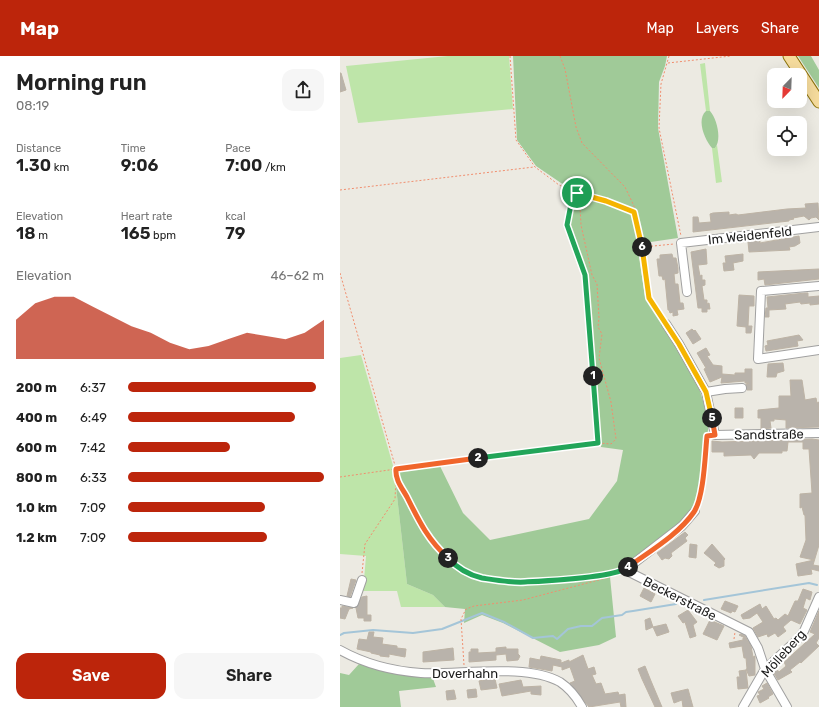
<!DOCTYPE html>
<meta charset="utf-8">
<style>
:root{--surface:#fff;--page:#f6f6f6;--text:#222;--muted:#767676;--accent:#bc250b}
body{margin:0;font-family:Rubik,sans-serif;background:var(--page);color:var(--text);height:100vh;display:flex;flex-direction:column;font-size:15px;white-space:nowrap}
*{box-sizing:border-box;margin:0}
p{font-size:13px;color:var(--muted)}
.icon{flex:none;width:22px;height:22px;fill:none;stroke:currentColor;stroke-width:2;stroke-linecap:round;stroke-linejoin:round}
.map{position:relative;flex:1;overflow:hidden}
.panel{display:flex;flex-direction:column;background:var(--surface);width:340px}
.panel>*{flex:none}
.needle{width:26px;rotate:203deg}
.buttons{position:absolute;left:427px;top:12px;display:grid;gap:8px}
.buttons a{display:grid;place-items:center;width:40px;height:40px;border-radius:8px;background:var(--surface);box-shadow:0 4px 16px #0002;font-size:20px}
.pin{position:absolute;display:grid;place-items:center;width:34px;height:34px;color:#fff;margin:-17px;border:2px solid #fff;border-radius:50%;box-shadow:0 1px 4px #0007}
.km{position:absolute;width:20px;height:20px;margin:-10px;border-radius:50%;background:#222;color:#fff;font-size:11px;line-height:20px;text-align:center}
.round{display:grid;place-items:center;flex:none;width:42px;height:42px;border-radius:12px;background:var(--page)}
.head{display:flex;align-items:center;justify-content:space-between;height:68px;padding:0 16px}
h1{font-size:22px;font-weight:600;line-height:30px}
.metrics{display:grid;grid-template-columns:repeat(3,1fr);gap:6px;height:68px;padding:4px 16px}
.metrics div{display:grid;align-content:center}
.metrics b{font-size:17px;font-weight:600}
.metrics small{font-size:11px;font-weight:400}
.metrics p{font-size:11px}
.chart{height:112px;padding:8px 16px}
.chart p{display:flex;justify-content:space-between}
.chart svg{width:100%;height:72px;margin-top:4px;fill:var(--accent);opacity:.7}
.button{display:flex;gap:8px;margin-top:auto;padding:8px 16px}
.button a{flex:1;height:46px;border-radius:12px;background:var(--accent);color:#fff;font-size:16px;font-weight:600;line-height:46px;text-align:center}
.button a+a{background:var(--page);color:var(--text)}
ul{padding:0 16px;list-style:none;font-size:13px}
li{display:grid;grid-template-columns:64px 48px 1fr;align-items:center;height:30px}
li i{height:10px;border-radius:5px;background:var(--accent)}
header{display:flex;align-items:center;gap:24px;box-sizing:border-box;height:56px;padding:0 20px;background:var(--accent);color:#fff}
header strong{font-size:19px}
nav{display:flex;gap:22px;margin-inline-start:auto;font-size:14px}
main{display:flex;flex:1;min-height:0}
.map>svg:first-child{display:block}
.grass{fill:#bee5a9}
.forest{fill:#a0ca98}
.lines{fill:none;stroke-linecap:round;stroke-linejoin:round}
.stream{stroke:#a4c5d8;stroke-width:2}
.building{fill:#b9b3ab;stroke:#bdb3a5}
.minor-casing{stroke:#a0a0a0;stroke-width:10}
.major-casing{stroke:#8b7208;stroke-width:13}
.path{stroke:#f18e6e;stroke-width:1;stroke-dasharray:2 2;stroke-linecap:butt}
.minor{stroke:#fff;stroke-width:8}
.major{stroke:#f6dc9d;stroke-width:11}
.split-1-casing{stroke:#fff;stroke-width:8}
.split-2-casing{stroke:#fff;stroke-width:8}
.split-3-casing{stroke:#fff;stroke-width:8}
.split-4-casing{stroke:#fff;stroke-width:8}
.split-5-casing{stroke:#fff;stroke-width:8}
.split-6-casing{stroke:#fff;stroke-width:8}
.split-7-casing{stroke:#fff;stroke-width:8}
.split-1{stroke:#22a559;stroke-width:5}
.split-2{stroke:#22a559;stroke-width:5}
.split-3{stroke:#f0652b;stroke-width:5}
.split-4{stroke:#22a559;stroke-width:5}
.split-5{stroke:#f0652b;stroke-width:5}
.split-6{stroke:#f5b400;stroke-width:5}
.split-7{stroke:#f5b400;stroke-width:5}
.labels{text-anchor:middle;stroke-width:4;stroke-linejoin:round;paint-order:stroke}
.street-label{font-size:13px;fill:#1c1c1c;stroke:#fff}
</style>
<header>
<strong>Map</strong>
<nav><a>Map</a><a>Layers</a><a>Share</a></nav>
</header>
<main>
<section class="panel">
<div class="head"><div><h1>Morning run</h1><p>08:19</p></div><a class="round"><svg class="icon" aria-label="share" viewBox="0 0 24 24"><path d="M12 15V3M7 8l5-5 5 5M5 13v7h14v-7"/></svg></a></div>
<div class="metrics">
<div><p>Distance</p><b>1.30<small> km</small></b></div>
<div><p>Time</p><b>9:06</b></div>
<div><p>Pace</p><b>7:00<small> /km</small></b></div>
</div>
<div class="metrics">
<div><p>Elevation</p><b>18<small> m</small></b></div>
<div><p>Heart rate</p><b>165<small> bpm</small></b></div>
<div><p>kcal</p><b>79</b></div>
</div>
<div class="chart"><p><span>Elevation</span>46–62 m</p>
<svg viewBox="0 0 160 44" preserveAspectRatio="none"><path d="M0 44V20L10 10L20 6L30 6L40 12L50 18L60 24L70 28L80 34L90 38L100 36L110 32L120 28L130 30L140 32L150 28L160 20V44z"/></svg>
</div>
<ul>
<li><b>200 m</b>6:37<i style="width:96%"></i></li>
<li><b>400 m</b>6:49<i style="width:85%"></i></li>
<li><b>600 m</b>7:42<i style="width:52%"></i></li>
<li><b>800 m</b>6:33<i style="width:100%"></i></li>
<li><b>1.0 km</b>7:09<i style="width:70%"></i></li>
<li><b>1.2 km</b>7:09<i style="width:71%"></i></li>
</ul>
<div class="button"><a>Save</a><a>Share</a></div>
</section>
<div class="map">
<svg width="479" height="651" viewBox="0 0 479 651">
<rect width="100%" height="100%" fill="#eceae2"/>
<path class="grass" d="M108 0H169L173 53 18 67 6 10Z
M365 7 370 55H366L360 8Z
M377 89 382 126 376 127 372 92H375Z
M21 299 54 413 67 528 93 539 105 551H61L57 535H18L24 524 26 500 0 498V302Z"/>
<path class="forest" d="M173 0H327L325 10 319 26 318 72 338 182 297 188 305 240 356 323 369 363 363 427 355 455 296 505 270 521 276 581 259 589 220 596 163 567 142 559 124 567 125 553 105 551 93 539 67 528 54 413 98 406 123 457 150 484 249 463 277 425 283 394 261 391 247 219 229 169 231 154 240 136 221 127 196 110 177 84Z
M458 0H471L479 14V32Z
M366 55H370C377 63 382 83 375 92H372C365 84 356 64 366 55Z
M19 608 62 618 92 620 96 631 59 635 61 651H0V617L9 619Z"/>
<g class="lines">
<path class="stream" d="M364 544 469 527 477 529
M0 579 4 577 33 574 73 577 102 573 142 557 164 566 193 582 213 580 217 583 228 573 241 570H252L262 562 282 559 286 556 293 555 336 548"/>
</g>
<path class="building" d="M0 17H1L6 34 0 36Z
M478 147 479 164 476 161 471 162 469 164 464 160 453 162 454 163 449 164V165L353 176V161H358L359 167 371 166 370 158 373 157 389 156V159L396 158 398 159 447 153 466 152 465 148Z
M459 180 460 187 455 190 449 191 450 194 409 196 408 186 420 184V187Z
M366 193 367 208 358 209 360 220 362 219V224H365V229L362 230 364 244H367V248L369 247 370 253H367V256H362V252H358L351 196Z
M332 198 333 202H336L338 212V217L334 218 335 228H338L340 247H343L344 253 337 254 338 259 333 260V256L330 257 329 254H328L325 223 323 224 322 220H319L317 203H320V199Z
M403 198V205L393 207 394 214 384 215 383 207H386L385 200Z
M479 213V223L425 229 424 223 418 224V216Z
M465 237H468V241L479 240V248L470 249V247L461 248 460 246 445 248 446 253 429 254V261H425L426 252H428L427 241Z
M399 239 414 240V250H409L408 270H412L411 277H406V271L397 270Z
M352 273 354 275 355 274 361 283 353 288 346 277Z
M459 279 463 284 457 285 458 290 426 295 425 290 428 289 427 285Z
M366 292 370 299 367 300 373 309 382 310V318L395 319V317H405V313H412V334H407L406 328 409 327H405V325L381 327 382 321 370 326 364 313 366 312 357 297Z
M443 307 444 315 437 317 436 321H427L428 308Z
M450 324H462L465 344 476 342 477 347 479 346V371L446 372V364L434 363V365H430L431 372 421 373V362H418V354L439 352V340H451Z
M395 352H403V362H395Z
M472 383 479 384V489L473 509 479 510V515L471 513 472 518 458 520 456 508 474 504 460 501 466 484 465 459H464L462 451 460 452V438L472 437 469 393H463V386H448L447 395H442V397H419L414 403 411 399 384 400V396H372V385L382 386Z
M345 476 348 479 345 482 347 485 331 497 332 500 329 503 325 502 322 504 317 497Z
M350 488 357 489 356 502 349 501Z
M372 488 385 503 384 504V510L379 512 374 509 376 507 364 497Z
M11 523 16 524 10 541 7 540Z
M304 532 315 538 311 546 300 540Z
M463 533 472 536 470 544 466 542 463 552 467 554 460 568 451 564 443 571 446 575 438 581 435 577 428 581 427 578 418 581 413 572 423 566 417 557 410 562 403 563 401 559 420 548 422 553 426 550 434 563 436 562 438 564 445 558 448 560 455 545H458Z
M27 540V559H31V565H24V562H18L16 552 22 541Z
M385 545 398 550 395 556 392 555 391 557 381 553Z
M2 550 13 552 9 553 5 563 0 562V552H2Z
M348 554 357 566 353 569 356 580 350 582 345 566 343 567 338 560Z
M479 555V582L476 587 479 590 461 607 460 606 450 614 452 616 438 624 432 614 435 611 439 616 446 610 444 606 475 578 470 576Z
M310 562 313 571 326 568 329 576 317 580 313 571 306 574 305 564Z
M370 564 384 570 377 584 363 578Z
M29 576H34L33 581 43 582 42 588 57 590V592L66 593 65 601 49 598V601L40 600V599L31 597V596L17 593 19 583 27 584Z
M401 578 405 580 411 590 413 601 415 600V619L409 620 406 613H407L406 602H404L402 590 390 592 389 587 403 584V582H405L399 579Z
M166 591V593H178V598L180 600 178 604 167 605 166 598 156 599V604L129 606V596H131V593H138V597L156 596V592Z
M113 592 114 604 83 606V596Z
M243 599 248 613 254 611 256 618 252 619 256 628 261 627 265 638 278 636 279 639 285 638 286 651H281L280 646 249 651 230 627 235 625 230 611 222 614V611L213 609 212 615 189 611 190 602 200 604 201 600 221 604V607L229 604V606Z
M305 610 311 625 322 651H315L302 623 298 613Z
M406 614 408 632 398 633 397 621H400L399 615Z
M152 622V624L155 623 157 632 141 634 139 625Z
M181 624 183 631 201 630V639L191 638V635L162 640 159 628Z
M427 627 433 638 428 641 429 642 420 647 417 640 420 639 418 636 424 633 422 630Z
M136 633 137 641 128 642 127 634Z
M348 633 353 651H343L342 644 334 647 331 637Z
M114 634 116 643 107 644 106 635Z"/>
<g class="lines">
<defs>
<path id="minor" d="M479 230 421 235 418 303 479 294
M347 236 341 187 479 171
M326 268 339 288 366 336 375 379 479 377
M366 336 385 333 402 332
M355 455 342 470 285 514 409 576 418 592 425 613 447 651
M0 544 14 547 22 524
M0 594C25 608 53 615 81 617 119 619 186 607 220 626 229 632 237 642 242 651
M403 651 425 613 457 584 464 575 479 541"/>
<path id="major" d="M449 0 479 46"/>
</defs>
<use href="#minor" class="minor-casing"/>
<use href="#major" class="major-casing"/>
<path class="path" d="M170 0 176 84 195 111 219 129 237 137 266 145 293 156
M220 0 225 13 236 71 242 87 285 131 294 150V157L302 191 309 242 322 261
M329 0 321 28 319 72 341 180
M328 7 391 0
M0 134 194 111
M237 137 232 143 227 169 245 219 258 386
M303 191 334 188
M0 217 56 413 258 387 271 388 276 383 271 346 259 302 262 278 258 271 259 262 257 228 252 219 241 169 240 151 232 143
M0 421 56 413C54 427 67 442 73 454 84 477 104 507 128 517 169 534 236 524 278 515
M357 448 363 427 367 381
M22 517 25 488 55 443 56 423
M394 583 395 576
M124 609 121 563 126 553 134 550 183 544 270 521 279 517"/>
<use href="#minor" class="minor"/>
<use href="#major" class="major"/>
</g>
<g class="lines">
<defs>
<path id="split-1" d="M237 137 232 143 227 169 245 219 253 320"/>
<path id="split-2" d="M138 402 258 387 253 320"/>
<path id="split-3" d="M108 502C88 484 79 465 67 441 62 432 55 424 56 413L138 402"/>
<path id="split-4" d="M108 502C117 512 129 519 142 522 155 524 172 527 185 526 205 525 275 522 288 511"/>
<path id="split-5" d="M288 511C310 495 338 479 354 456 364 441 365 399 367 380L375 379 372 362"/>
<path id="split-6" d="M302 191 309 242 339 288 366 336 372 362"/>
<path id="split-7" d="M237 137 266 145 294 156 302 191"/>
</defs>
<use href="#split-1" class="split-1-casing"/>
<use href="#split-2" class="split-2-casing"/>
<use href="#split-3" class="split-3-casing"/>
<use href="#split-4" class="split-4-casing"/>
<use href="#split-5" class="split-5-casing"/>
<use href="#split-6" class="split-6-casing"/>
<use href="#split-7" class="split-7-casing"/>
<use href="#split-1" class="split-1"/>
<use href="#split-2" class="split-2"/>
<use href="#split-3" class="split-3"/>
<use href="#split-4" class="split-4"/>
<use href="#split-5" class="split-5"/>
<use href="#split-6" class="split-6"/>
<use href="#split-7" class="split-7"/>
</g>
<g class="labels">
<g class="street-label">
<text transform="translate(410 179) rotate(-6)" y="5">Im Weidenfeld</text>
<text transform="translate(429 378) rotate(-1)" y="5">Sandstraße</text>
<text transform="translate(340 542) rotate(27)" y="5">Beckerstraße</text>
<text transform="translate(443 597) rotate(-48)" y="5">Mölleberg</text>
<text x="125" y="622">Doverhahn</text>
</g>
</g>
</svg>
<div class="buttons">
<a><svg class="needle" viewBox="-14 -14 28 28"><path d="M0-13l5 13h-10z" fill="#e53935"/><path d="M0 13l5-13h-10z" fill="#767676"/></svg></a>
<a><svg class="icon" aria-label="locate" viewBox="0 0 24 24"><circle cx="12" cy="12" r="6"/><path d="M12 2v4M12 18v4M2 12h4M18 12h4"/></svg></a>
</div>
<div class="pin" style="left:237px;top:137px;background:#1e9e55"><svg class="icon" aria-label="arrive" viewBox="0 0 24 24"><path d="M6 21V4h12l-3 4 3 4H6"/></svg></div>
<b class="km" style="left:253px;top:320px">1</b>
<b class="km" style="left:138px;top:402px">2</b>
<b class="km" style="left:108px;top:502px">3</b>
<b class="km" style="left:288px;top:511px">4</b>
<b class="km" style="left:372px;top:362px">5</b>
<b class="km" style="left:302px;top:191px">6</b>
</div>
</main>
